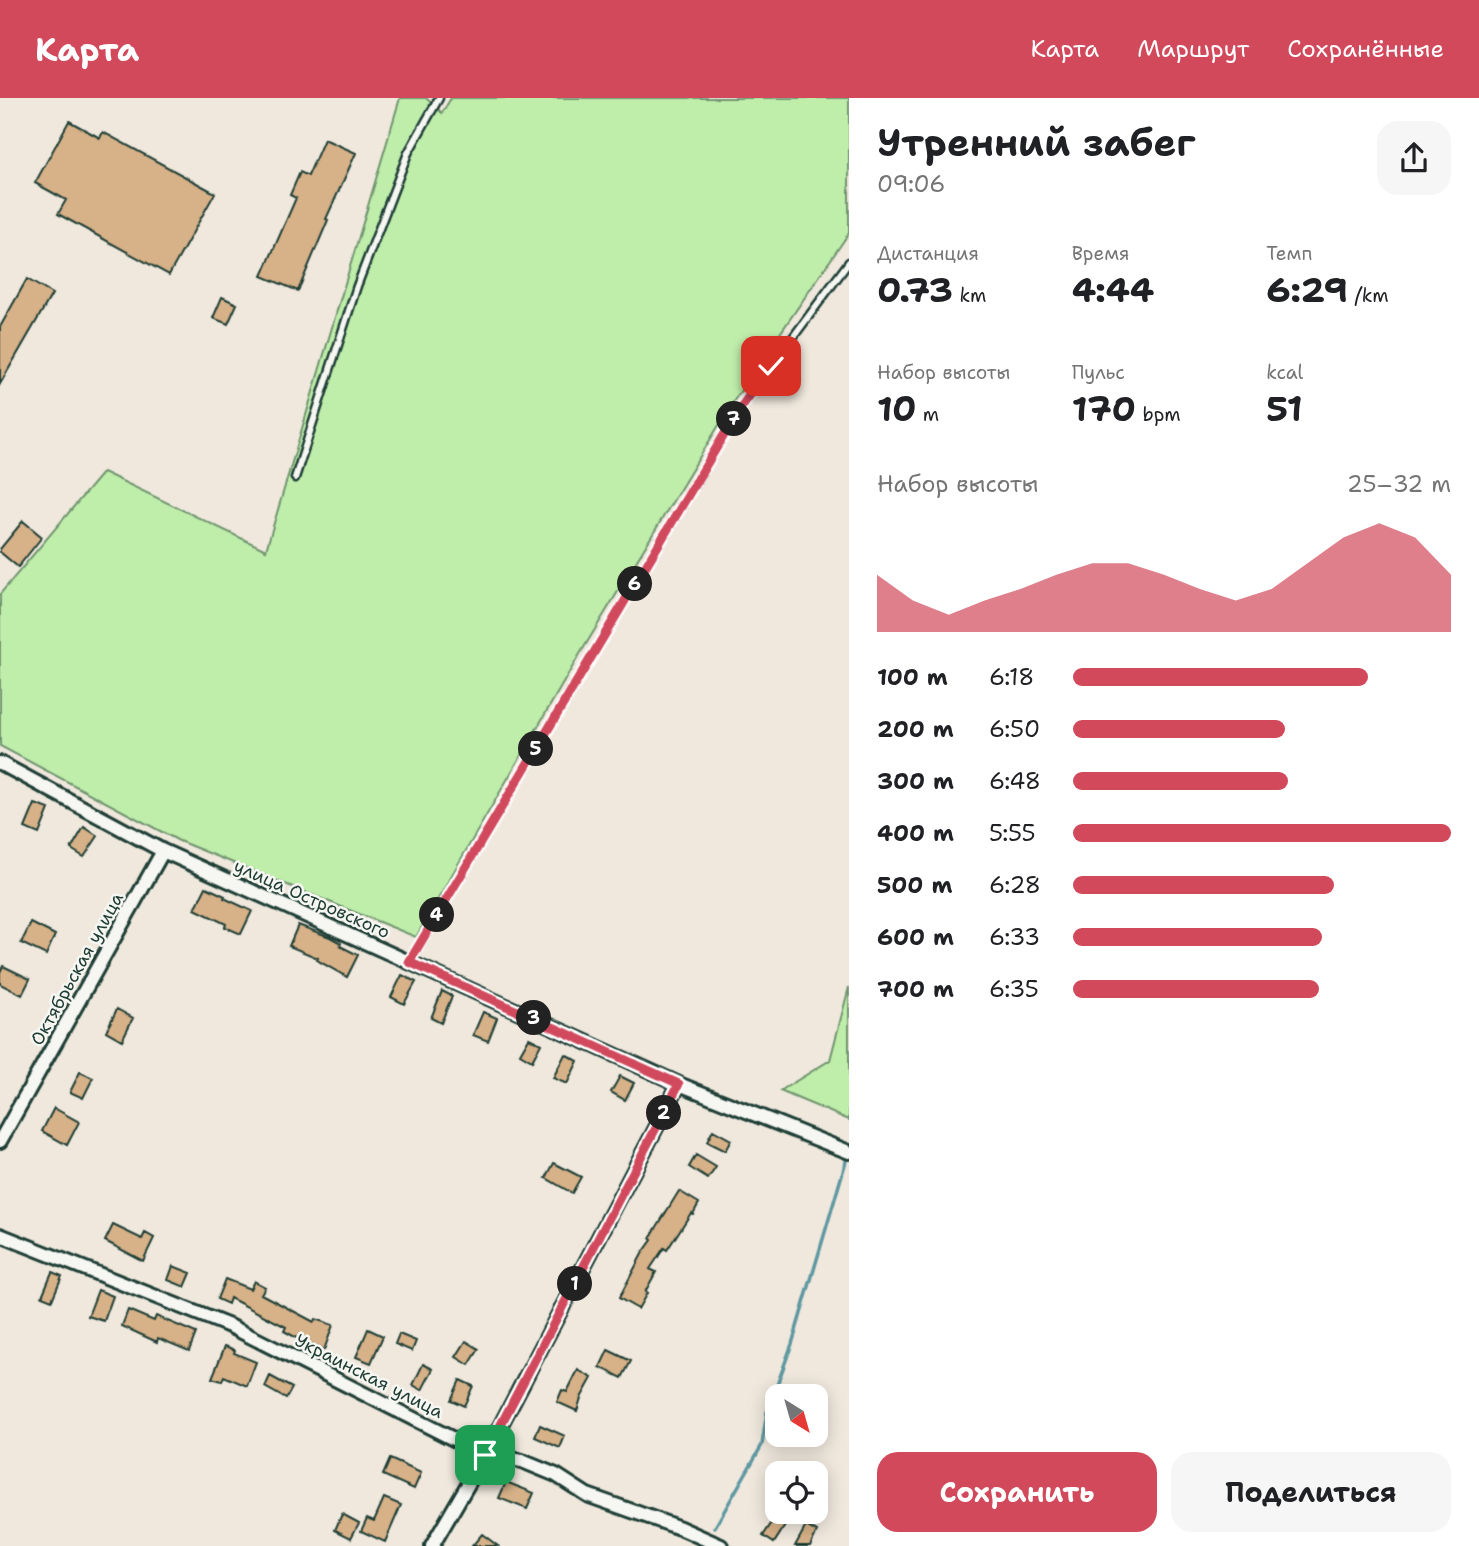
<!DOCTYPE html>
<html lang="ru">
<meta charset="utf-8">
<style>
:root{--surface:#fff;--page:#f6f6f6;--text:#202124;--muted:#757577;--accent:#d1495b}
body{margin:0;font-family:"Shantell Sans",sans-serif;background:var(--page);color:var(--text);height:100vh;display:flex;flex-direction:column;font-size:26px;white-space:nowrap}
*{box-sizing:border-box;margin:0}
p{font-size:23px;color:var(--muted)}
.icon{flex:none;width:38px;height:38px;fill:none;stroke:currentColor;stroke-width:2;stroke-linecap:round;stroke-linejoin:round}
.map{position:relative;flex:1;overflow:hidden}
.sheet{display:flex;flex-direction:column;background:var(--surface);width:630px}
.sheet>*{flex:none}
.needle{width:46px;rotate:143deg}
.fabs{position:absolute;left:765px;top:1286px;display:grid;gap:14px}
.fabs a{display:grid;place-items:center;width:63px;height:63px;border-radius:14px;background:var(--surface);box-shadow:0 4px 18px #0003;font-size:35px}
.pin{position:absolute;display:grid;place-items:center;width:60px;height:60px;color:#fff;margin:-30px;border-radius:14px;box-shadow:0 4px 10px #0006}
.km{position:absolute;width:35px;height:35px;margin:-18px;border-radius:50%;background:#222;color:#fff;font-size:19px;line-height:35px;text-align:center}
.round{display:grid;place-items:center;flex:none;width:74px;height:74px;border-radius:21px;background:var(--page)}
.summary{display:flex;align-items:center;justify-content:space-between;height:119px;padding:0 28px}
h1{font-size:38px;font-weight:700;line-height:52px}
.figures{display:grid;grid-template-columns:repeat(3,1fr);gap:10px;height:119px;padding:7px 28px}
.figures div{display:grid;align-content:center}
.figures b{font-size:35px;font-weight:700}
.figures small{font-size:19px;font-weight:400}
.figures p{font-size:19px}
.chart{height:196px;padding:14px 28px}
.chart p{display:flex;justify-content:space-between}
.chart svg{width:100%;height:126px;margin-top:7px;fill:var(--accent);opacity:.7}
.button{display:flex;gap:14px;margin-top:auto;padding:14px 28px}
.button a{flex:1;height:80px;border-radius:21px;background:var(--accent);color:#fff;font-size:28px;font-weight:700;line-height:80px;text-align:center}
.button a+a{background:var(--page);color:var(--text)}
ul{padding:0 28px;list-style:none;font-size:23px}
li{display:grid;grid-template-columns:112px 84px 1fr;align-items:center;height:52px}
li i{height:18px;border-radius:9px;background:var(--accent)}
header{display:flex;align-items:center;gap:42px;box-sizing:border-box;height:98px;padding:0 35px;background:var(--accent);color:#fff}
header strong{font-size:33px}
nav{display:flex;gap:38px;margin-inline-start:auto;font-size:24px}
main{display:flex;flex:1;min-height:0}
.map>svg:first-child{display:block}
.green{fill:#bfedaa;stroke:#6f956f;stroke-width:2}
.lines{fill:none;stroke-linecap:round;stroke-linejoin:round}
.stream{stroke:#5f98a1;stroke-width:3.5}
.building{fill:#d7b188;stroke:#1f3d34;stroke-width:2}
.service-casing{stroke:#1f3d34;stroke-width:11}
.minor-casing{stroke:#1f3d34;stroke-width:18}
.service{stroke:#f6f6f2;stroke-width:6}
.minor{stroke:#f6f6f2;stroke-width:12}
.route-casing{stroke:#fff;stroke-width:14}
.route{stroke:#d1495b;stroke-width:9}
.labels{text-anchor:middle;stroke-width:5;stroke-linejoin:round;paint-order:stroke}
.street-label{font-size:18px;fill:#1f3d34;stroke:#f6f6f2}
</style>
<header>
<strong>Карта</strong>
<nav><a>Карта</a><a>Маршрут</a><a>Сохранённые</a></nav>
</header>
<main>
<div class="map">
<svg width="849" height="1448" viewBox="0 0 849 1448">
<rect width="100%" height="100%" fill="#f0e8dd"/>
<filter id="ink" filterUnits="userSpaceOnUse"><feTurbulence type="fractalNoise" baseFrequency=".0143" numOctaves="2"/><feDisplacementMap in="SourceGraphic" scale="14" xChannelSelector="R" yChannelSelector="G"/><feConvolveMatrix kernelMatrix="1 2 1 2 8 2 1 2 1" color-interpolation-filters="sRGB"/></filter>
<g filter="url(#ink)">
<path class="green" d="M400 0H426L442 15 451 0H849V135L733 304 577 561 416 839 179 743 0 648V496L103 374 266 452Z
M849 889V1022L780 993 830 962Z"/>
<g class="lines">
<path class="stream" d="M715 1429 762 1347 767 1314 792 1246 846 1063"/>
</g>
<path class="building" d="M69 23 100 40 103 34 215 95 169 177 58 116 66 102 35 85Z
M324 41 356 55 326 121 328 122 298 193 262 178 296 100 290 97 300 74 308 78Z
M27 181 52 196 0 286V229Z
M222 199 237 206 228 226 213 220Z
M23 423 42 439 18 469 0 454V451Z
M35 706 49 711 39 736 25 730Z
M84 729 98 738 84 759 71 751Z
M206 789 225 798 224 800 252 813 241 836 225 829 226 826 195 811Z
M31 825 55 837 46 857 21 845Z
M298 827 330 839 341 845 340 848 358 857 347 879 317 862 318 860 289 848Z
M3 868 30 881 22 897 0 886V874Z
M402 877 416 884 404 906 391 899Z
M442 893 452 898 441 925 431 920Z
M117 911 133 920 122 942 106 933Z
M483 914 497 920 488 943 473 937Z
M529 940 541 946 532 963 520 956Z
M565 956 578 963 567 986 553 980Z
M80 974 93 980 83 1000 70 994Z
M620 978 634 985 625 1002 611 994Z
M54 1010 79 1024 67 1047 42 1033Z
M713 1032 731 1042 725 1053 707 1044Z
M696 1057 716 1069 708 1081 689 1069Z
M554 1065 581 1079 572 1095 546 1080Z
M679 1093 699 1105 693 1116 691 1115 667 1152 664 1150 650 1171 656 1174 645 1194 647 1195 638 1211 619 1200 642 1156 652 1142 650 1140Z
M113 1127 142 1141 145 1135 154 1140 143 1163 105 1143Z
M173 1168 191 1175 185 1189 168 1182Z
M52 1174 62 1178 52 1202 42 1198Z
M225 1181 250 1191 254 1183 265 1189 261 1196 314 1224 315 1221 333 1227 324 1252 306 1245 284 1233 286 1229 230 1200 228 1206 217 1201Z
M98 1192 113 1198 104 1223 88 1218Z
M128 1212 154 1223 156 1218 196 1235 189 1253 158 1240 157 1244 122 1228Z
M368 1231 383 1238 371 1265 356 1259Z
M399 1236 416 1243 412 1253 395 1246Z
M466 1243 479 1251 469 1267 456 1259Z
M225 1248 235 1252 234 1255 256 1264 247 1288 224 1278 222 1283 212 1280Z
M608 1252 631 1263 622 1280 600 1269Z
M423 1266 433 1271 422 1292 413 1287Z
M578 1272 592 1280 581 1300 577 1313 557 1304 562 1292 567 1294Z
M270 1278 292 1290 286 1301 265 1289Z
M460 1282 473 1288 464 1308 451 1302Z
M540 1327 565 1338 560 1350 535 1339Z
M390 1361 421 1375 414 1391 383 1377Z
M506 1384 534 1395 527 1411 499 1400Z
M384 1400 401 1407 385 1444 361 1433 367 1420 374 1423Z
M779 1414 790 1420 774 1445 763 1438Z
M342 1416 359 1425 351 1440 335 1432Z
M806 1428 817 1434 810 1448H795Z
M482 1436 498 1448H472Z"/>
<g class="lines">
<defs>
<path id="service" d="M295 380 357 188 408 55 439 0
M409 864 739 312 849 164"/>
<path id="minor" d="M0 665 163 753 679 986 849 1054
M0 1043 163 753
M0 1137 232 1229 485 1357 522 1363 556 1377 587 1397 680 1430 721 1448
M432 1448 485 1357 679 986"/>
</defs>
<use href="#service" class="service-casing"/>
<use href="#minor" class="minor-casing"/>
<use href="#service" class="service"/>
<use href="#minor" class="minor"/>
</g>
</g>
<g class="lines" filter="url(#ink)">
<defs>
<path id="route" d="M485 1357 679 986 409 864 739 312 771 268"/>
</defs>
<use href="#route" class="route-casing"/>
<use href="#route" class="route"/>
</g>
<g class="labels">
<g class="street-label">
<text transform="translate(312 801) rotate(24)" y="6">улица Островского</text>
<text transform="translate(77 871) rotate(-61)" y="6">Октябрьская улица</text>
<text transform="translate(369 1278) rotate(27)" y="6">Украинская улица</text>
</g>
</g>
</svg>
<div class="fabs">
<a><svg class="needle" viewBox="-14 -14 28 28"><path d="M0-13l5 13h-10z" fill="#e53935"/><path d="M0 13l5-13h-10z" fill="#757577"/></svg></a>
<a><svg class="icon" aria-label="locate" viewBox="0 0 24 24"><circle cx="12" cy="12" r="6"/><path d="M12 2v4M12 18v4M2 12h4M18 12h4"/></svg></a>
</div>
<div class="pin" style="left:485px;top:1357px;background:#1e9e55"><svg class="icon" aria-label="arrive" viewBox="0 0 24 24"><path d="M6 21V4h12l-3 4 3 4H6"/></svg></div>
<div class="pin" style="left:771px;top:268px;background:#d93025"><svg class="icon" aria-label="check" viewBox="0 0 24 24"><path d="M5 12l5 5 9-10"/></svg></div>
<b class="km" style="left:575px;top:1186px">1</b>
<b class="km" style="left:664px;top:1015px">2</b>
<b class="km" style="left:534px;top:920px">3</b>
<b class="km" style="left:437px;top:817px">4</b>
<b class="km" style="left:536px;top:651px">5</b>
<b class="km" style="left:635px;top:486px">6</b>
<b class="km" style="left:734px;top:321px">7</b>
</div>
<section class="sheet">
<div class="summary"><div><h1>Утренний забег</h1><p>09:06</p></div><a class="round"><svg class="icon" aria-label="share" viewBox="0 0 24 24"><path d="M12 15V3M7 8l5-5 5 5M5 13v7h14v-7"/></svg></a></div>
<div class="figures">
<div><p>Дистанция</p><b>0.73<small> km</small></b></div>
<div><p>Время</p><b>4:44</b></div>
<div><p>Темп</p><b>6:29<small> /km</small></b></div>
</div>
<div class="figures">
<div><p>Набор высоты</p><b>10<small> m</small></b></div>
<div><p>Пульс</p><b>170<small> bpm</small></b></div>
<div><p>kcal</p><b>51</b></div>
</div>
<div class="chart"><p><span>Набор высоты</span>25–32 m</p>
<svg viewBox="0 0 160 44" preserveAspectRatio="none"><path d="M0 44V24L10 33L20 38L30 33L40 29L50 24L60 20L70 20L80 24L90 29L100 33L110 29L120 20L130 11L140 6L150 11L160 24V44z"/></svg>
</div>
<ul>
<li><b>100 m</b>6:18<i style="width:78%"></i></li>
<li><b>200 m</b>6:50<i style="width:56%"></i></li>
<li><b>300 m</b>6:48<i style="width:57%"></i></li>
<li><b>400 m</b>5:55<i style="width:100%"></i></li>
<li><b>500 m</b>6:28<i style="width:69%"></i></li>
<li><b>600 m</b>6:33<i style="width:66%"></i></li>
<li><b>700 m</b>6:35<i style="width:65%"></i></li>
</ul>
<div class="button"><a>Сохранить</a><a>Поделиться</a></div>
</section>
</main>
